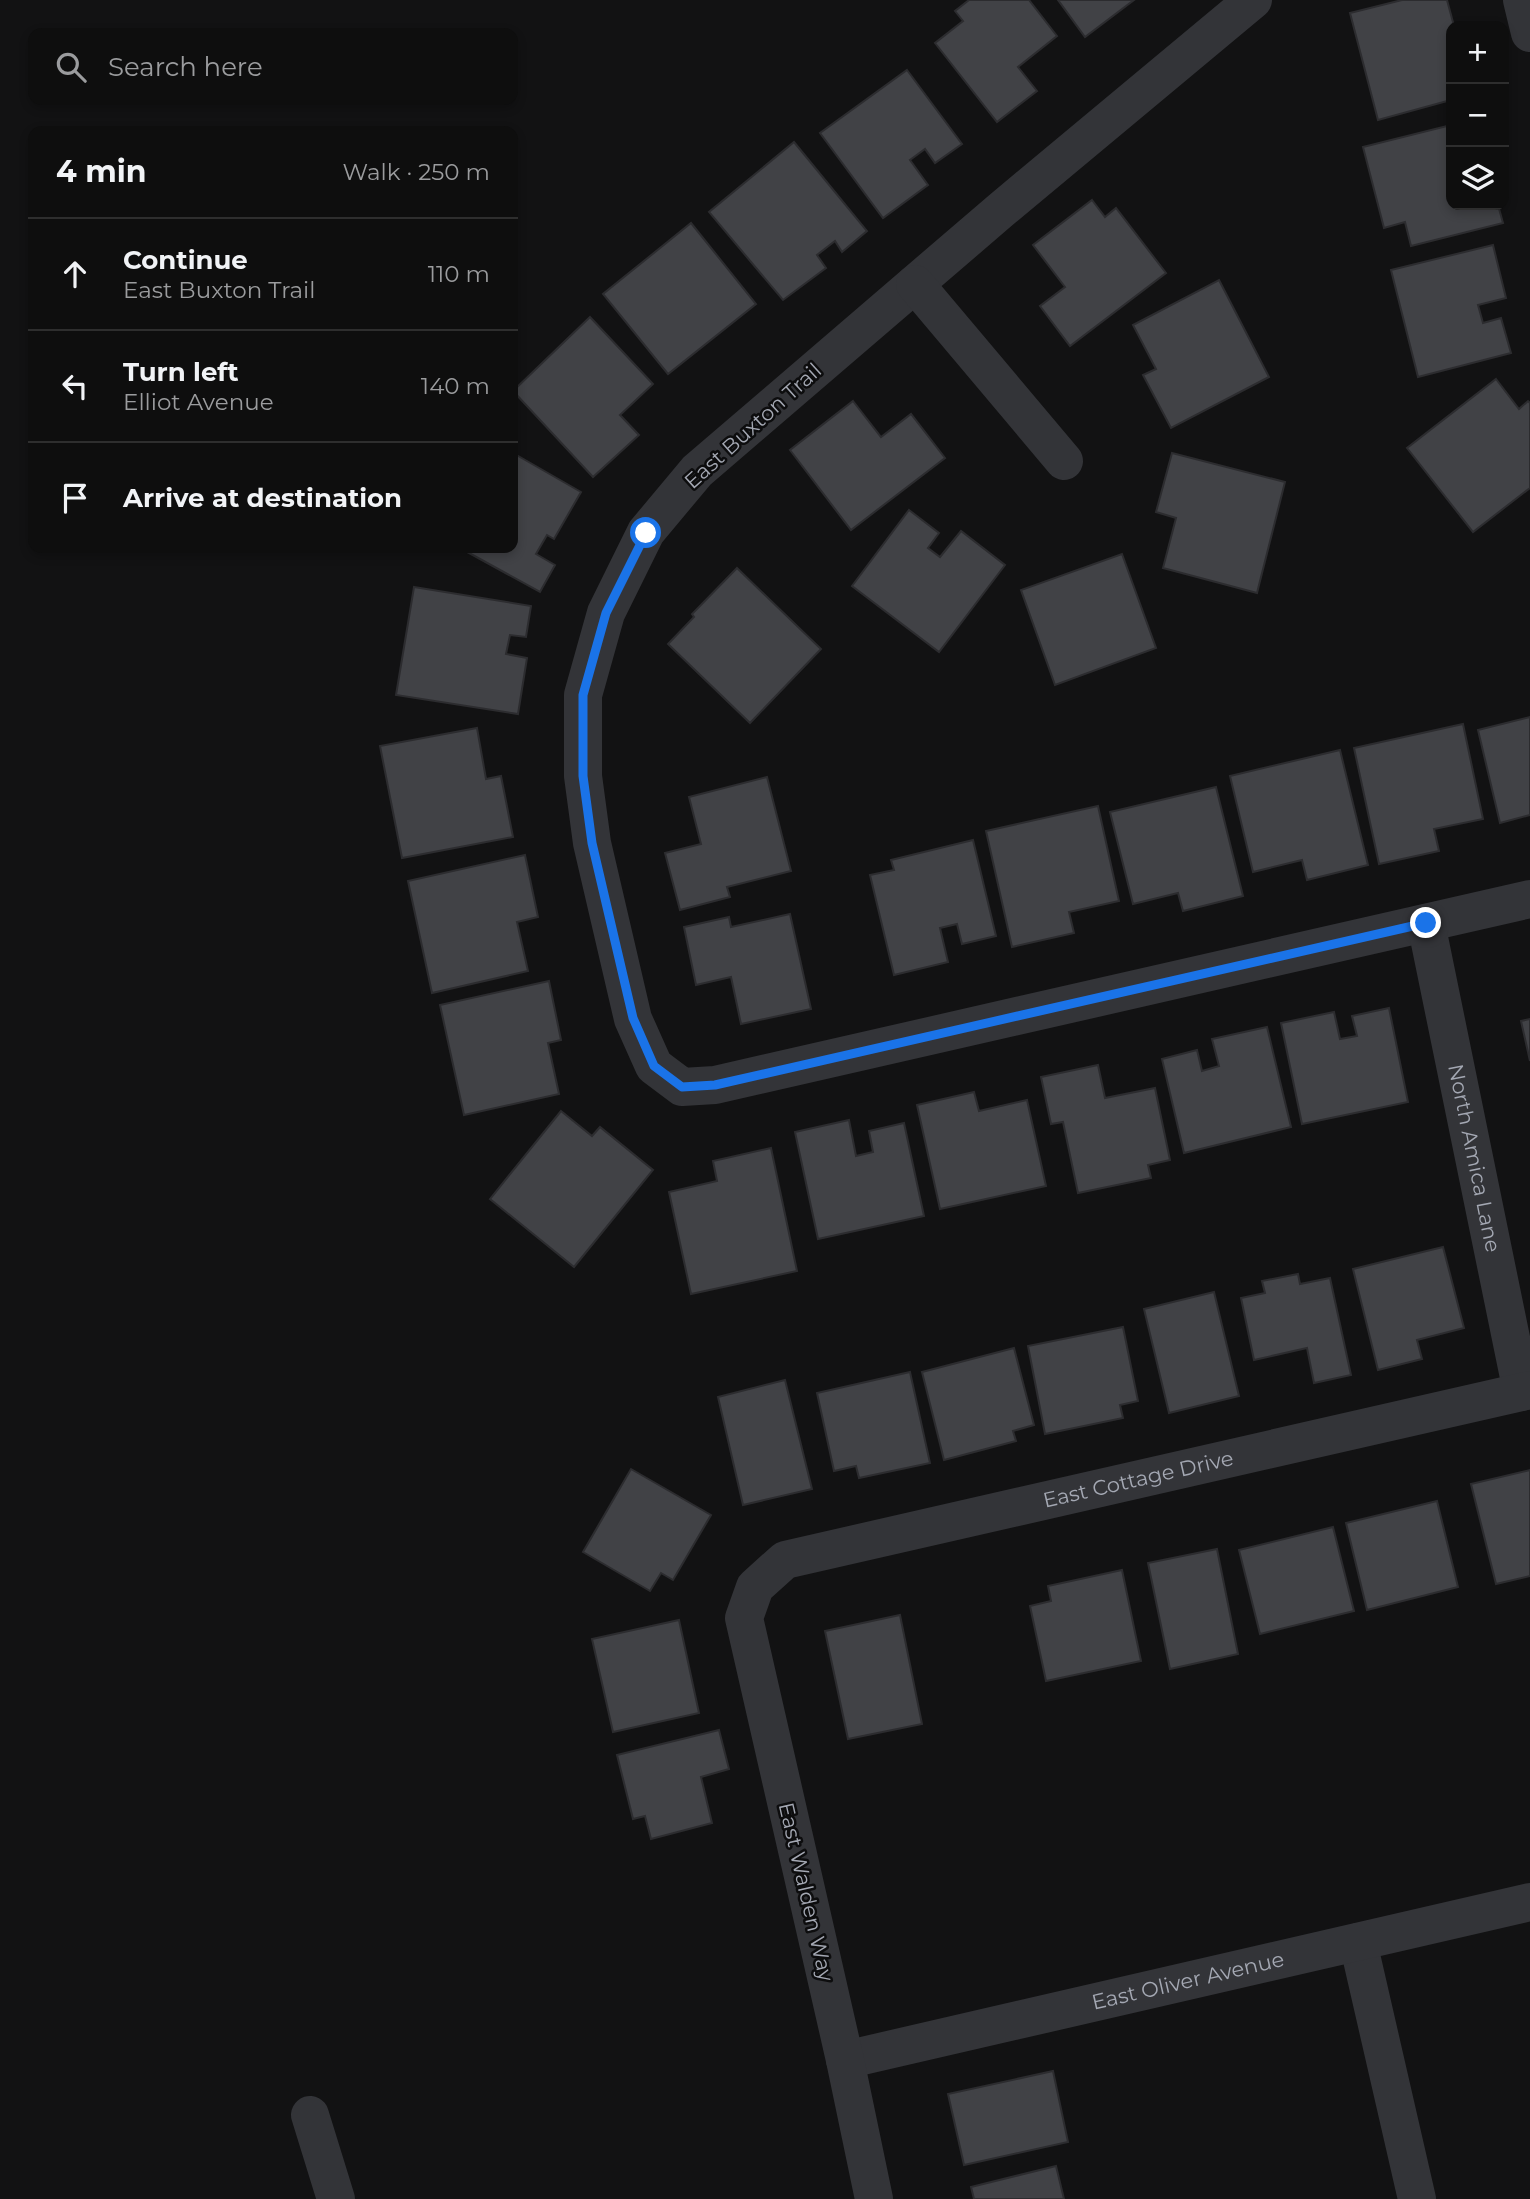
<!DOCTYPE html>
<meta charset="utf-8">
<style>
body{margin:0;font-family:Montserrat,sans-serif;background:#171717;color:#f1f3f6}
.controls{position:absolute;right:21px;top:21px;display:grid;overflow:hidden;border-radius:14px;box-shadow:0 4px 10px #0003}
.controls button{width:63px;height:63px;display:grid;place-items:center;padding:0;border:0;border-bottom:2px solid #2e2e2e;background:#0e0e0e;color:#f1f3f6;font:35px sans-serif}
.stop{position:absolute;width:21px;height:21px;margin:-16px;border:5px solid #1a73e8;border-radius:50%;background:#fff}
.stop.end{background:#1a73e8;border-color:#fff;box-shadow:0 2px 7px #0008}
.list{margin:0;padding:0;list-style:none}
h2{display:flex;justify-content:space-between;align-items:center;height:91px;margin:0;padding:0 28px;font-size:30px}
h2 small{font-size:23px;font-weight:400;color:#9b9c9e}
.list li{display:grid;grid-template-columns:46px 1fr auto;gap:21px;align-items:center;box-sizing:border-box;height:112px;padding:0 28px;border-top:2px solid #2e2e2e}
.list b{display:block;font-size:26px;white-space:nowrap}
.list p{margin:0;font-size:23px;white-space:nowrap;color:#9b9c9e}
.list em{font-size:23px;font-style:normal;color:#9b9c9e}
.icon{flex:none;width:38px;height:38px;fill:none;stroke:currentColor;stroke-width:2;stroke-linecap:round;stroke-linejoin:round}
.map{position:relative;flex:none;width:1530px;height:2199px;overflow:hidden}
.search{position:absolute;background:#0e0e0e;box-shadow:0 4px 10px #0003;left:28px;top:28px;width:490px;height:77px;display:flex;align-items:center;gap:18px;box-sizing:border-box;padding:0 24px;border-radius:14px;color:#9b9c9e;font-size:26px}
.panel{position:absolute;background:#0e0e0e;box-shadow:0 4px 10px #0003;left:28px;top:126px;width:490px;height:427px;border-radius:14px}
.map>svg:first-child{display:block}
</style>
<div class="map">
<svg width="1530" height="2199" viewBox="0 0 1530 2199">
<rect width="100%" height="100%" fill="#121213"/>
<g fill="#414246" stroke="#2c2c2f" stroke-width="2">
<polygon points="969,0 1029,0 1057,36 1018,67 1037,91 997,122 935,43 963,21 955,11"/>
<polygon points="1058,0 1134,0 1085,37"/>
<polygon points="1402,0 1447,0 1454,26 1451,26 1451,100 1378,120 1350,13"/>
<polygon points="907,70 962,144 935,163 925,149 910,160 928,185 883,218 820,133"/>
<polygon points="1451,125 1451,205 1498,205 1503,223 1411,246 1405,222 1384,228 1363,147"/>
<polygon points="794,142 867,231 842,252 835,241 817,255 826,268 783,300 709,212"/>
<polygon points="1092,200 1105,217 1116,208 1166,273 1070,346 1040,306 1065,287 1033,245"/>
<polygon points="691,223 756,304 668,374 603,294"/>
<polygon points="1493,245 1506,298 1478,305 1483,323 1501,318 1511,353 1418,377 1391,270"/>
<polygon points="1219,280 1269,377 1171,428 1143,375 1156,369 1133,325"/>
<polygon points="590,317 653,384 620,415 639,435 593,477 513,391"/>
<polygon points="1496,379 1519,409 1528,401 1530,403 1530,488 1473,532 1407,448"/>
<polygon points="853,401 881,437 911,414 945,458 851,530 790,450"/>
<polygon points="513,453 581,492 554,539 547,535 536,554 555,565 540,592 460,548 513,548"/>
<polygon points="1172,453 1285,482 1257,593 1163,568 1176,518 1156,512"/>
<polygon points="909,510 939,533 928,548 940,557 961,531 1005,565 939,652 852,586"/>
<polygon points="1122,554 1156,648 1055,685 1021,590"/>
<polygon points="737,568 821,649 750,723 668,644 694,617 692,614"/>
<polygon points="414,587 531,606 526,637 510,635 506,654 527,658 518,714 396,695"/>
<polygon points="1530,717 1530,815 1500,823 1478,730"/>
<polygon points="1463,724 1483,819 1434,829 1439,851 1379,864 1354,748"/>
<polygon points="477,728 486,779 501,776 513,837 402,858 380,746"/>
<polygon points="1340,750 1368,865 1307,880 1302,860 1253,872 1230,776"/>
<polygon points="767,777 791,871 727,887 730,897 680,910 665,853 701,844 689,797"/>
<polygon points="1216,787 1243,896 1183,911 1178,893 1133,904 1110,812"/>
<polygon points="1098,806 1119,901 1069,912 1074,933 1012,947 986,831"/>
<polygon points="973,840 996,936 962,944 957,924 940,928 948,962 894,975 870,875 894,870 891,860"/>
<polygon points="525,855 538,917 517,922 528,971 432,993 408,881"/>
<polygon points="790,914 811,1009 741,1024 731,977 696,985 684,927 729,917 731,927"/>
<polygon points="549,981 561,1040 548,1043 559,1094 464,1115 440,1005"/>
<polygon points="1389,1008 1408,1102 1302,1124 1281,1023 1334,1012 1340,1039 1357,1036 1352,1016"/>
<polygon points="1530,1019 1530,1061 1521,1021"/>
<polygon points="1267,1027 1291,1127 1184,1153 1162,1059 1197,1050 1202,1071 1219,1066 1212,1039"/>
<polygon points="1098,1065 1105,1098 1155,1088 1170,1160 1148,1165 1151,1178 1078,1193 1063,1122 1051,1124 1041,1077"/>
<polygon points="974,1092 979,1111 1027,1100 1046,1186 940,1209 917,1105"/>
<polygon points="561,1111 592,1136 600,1127 653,1170 574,1267 490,1199"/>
<polygon points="849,1120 856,1156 873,1152 869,1131 904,1123 924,1216 818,1239 795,1132"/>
<polygon points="771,1148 797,1271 691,1294 669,1192 717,1181 713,1161"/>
<polygon points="1443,1247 1464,1328 1417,1340 1422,1359 1378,1370 1353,1269"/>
<polygon points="1298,1274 1300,1284 1330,1278 1351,1375 1314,1383 1307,1348 1254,1360 1241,1298 1265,1293 1262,1281"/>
<polygon points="1214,1292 1239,1396 1169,1413 1144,1309"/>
<polygon points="1123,1327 1138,1401 1120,1405 1123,1418 1045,1434 1028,1346"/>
<polygon points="1014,1348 1034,1425 1013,1431 1016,1441 944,1460 922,1372"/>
<polygon points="910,1372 930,1463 859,1478 856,1466 834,1471 817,1393"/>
<polygon points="785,1380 812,1489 743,1505 718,1397"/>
<polygon points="631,1469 711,1515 673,1580 661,1573 650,1591 583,1552"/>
<polygon points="1530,1470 1530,1576 1496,1584 1471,1484"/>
<polygon points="1437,1501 1458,1587 1367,1610 1346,1523"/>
<polygon points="1333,1527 1354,1611 1260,1634 1239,1550"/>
<polygon points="1217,1549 1238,1654 1170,1669 1148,1563"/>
<polygon points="1122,1570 1141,1661 1046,1681 1030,1606 1051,1601 1048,1586"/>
<polygon points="900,1615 922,1724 848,1739 825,1631"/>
<polygon points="679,1620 699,1713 613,1732 592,1639"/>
<polygon points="719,1730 729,1769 701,1777 712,1823 651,1839 645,1816 633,1819 617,1755"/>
<polygon points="1053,2071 1068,2142 964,2165 948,2094"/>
<polygon points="1056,2166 1064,2199 974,2199 971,2187"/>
</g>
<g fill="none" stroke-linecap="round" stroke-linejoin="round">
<g stroke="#333438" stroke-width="38">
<polyline points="1253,0 1001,210 697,471 646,532 606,613 583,695 583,776 592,843 633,1019 654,1066 682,1087 715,1085 1530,899"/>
<polyline points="1522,0 1530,33"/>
<polyline points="915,284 1064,461"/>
<path id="s1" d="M1426 923 1522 1392"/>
<polyline points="1358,1942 1417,2199"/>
<path id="s2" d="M845 2060 1530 1902"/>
<polyline points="310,2115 336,2199"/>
<path id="s3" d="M874 2199 845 2060 744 1618 755 1587 785 1560 1530 1390"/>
</g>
</g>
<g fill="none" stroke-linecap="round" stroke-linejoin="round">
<polyline stroke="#1a73e8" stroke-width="9" points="646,533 606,613 583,695 583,776 592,843 633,1018 654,1066 682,1087 715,1085 1426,923"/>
</g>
<g text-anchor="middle" stroke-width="5" stroke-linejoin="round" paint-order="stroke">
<g font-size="21" fill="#a4a8b3" stroke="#0d0d0e">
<text transform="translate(753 426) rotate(-42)" y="7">East Buxton Trail</text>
<text dy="7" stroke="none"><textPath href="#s1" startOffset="240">North Amica Lane</textPath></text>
<text dy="7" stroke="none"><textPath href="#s3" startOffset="1031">East Cottage Drive</textPath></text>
<text transform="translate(806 1892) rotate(77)" y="7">East Walden Way</text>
<text dy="7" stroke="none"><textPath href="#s2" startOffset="352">East Oliver Avenue</textPath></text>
</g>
</g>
</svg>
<div class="controls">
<button>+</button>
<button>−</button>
<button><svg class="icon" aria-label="layers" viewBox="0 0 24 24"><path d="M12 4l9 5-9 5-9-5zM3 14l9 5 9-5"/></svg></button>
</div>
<div class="stop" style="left:646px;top:533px"></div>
<div class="stop end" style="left:1426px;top:923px"></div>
<div class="search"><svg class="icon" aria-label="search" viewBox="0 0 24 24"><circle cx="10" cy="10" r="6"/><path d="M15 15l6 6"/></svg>Search here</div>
<section class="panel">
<h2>4 min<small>Walk · 250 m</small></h2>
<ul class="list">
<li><svg class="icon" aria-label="ahead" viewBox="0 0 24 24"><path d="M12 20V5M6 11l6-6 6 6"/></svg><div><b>Continue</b><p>East Buxton Trail</p></div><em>110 m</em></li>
<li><svg class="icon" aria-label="left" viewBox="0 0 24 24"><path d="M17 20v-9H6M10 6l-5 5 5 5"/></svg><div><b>Turn left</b><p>Elliot Avenue</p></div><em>140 m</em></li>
<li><svg class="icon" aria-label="arrive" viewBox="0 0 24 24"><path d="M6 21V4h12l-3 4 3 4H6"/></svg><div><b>Arrive at destination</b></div></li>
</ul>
</section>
</div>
